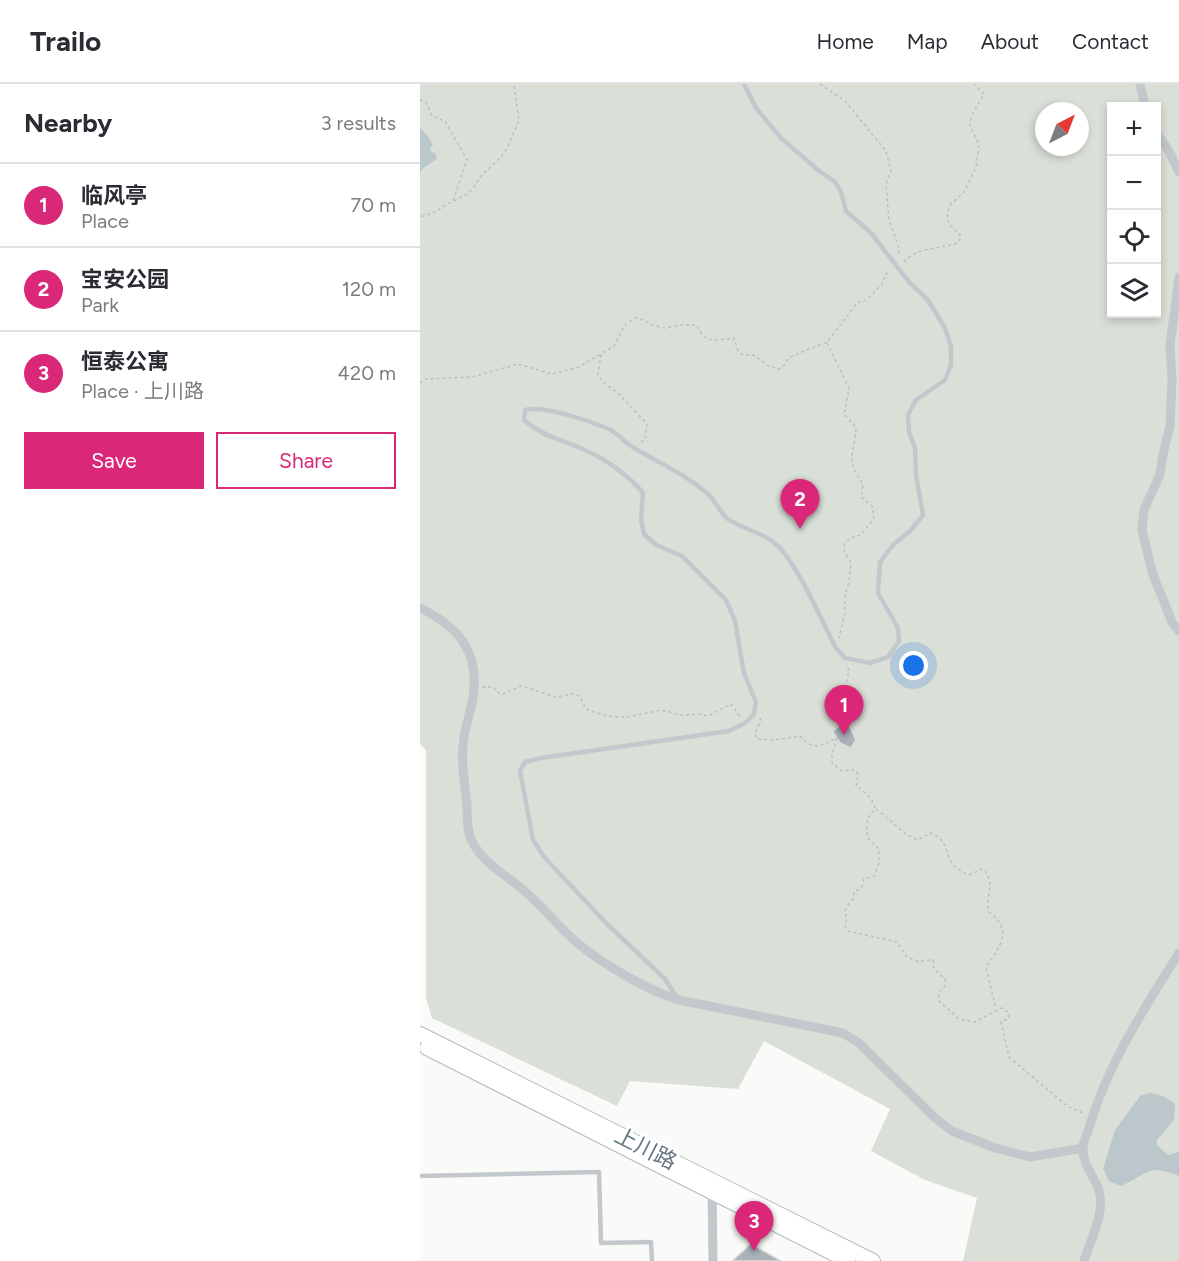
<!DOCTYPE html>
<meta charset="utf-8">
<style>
body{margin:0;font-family:Figtree,"Noto Sans SC",sans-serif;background:#f7f7f7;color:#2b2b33}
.controls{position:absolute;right:18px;top:18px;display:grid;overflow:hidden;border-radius:0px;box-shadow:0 3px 9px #0003}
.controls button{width:54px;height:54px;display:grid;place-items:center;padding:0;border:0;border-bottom:2px solid #e1e1e2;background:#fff;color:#2b2b33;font:30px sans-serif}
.compass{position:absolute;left:615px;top:18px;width:54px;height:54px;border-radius:50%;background:#fff;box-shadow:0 3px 9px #0003;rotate:42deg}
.you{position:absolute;left:494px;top:582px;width:21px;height:21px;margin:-15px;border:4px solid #fff;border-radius:50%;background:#1a73e8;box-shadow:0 0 0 9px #1a73e833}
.badge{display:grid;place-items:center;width:39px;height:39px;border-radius:50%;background:#db2777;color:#fff;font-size:20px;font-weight:700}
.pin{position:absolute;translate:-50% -50px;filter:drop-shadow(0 2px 3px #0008)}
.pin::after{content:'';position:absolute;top:32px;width:21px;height:18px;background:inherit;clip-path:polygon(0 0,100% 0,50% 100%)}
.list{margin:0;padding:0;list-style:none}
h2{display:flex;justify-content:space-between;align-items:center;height:78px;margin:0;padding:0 24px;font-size:26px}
h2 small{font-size:20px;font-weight:400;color:#7c7c81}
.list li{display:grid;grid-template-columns:39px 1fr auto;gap:18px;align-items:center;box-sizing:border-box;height:84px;padding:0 24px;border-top:2px solid #e1e1e2}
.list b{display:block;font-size:22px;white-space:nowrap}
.list p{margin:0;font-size:20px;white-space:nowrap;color:#7c7c81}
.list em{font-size:20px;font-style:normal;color:#7c7c81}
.actions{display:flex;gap:12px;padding:18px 24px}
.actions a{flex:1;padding:14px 0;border:2px solid #db2777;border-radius:0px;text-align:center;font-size:21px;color:#db2777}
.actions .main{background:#db2777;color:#fff}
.icon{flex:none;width:33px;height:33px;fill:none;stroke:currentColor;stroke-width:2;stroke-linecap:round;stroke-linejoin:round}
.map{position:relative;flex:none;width:759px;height:1177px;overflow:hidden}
header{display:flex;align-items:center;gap:36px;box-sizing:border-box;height:84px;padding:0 30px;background:#fff;border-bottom:2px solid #e1e1e2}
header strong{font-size:28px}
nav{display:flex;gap:33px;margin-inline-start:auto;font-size:21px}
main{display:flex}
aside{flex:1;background:#fff}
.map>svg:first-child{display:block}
</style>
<header>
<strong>Trailo</strong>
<nav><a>Home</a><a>Map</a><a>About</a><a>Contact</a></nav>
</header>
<main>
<aside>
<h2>Nearby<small>3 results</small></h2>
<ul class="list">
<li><span class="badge">1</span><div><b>临风亭</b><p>Place</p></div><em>70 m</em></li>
<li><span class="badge">2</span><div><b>宝安公园</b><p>Park</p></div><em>120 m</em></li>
<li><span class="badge">3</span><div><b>恒泰公寓</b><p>Place · 上川路</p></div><em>420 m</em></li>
</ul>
<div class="actions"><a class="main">Save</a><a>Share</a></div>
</aside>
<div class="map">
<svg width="759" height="1177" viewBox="0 0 759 1177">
<rect width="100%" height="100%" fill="#fafaf8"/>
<path fill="#dadfd7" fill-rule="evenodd" d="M0 0H759V1177H543L557 1114 505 1096 451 1067 470 1025 344 957 318 1005 210 997 197 1022 12 934 6 914V666L0 660ZM692 22H736V230H692ZM624 27H660V63H624Z"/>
<g fill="#bbc7cb">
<polygon points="0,44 7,51 13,61 10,64 12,69 15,68 17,75 2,85 0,89"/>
<path d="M731 1009 745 1013 755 1020 754 1036 737 1056V1061L748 1071 759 1068V1092C727 1080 730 1089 701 1102L689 1097 683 1085 695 1046 721 1011Z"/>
</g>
<g fill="#aab3b9" stroke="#dcdcda" stroke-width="1.5">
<polygon points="423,640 430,643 436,656 431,664 420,659 413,648 416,644"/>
<polygon points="331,1160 361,1177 312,1177"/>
</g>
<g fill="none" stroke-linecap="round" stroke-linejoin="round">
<g stroke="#b3babf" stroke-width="16">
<g id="secondary">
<polyline points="0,950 453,1177"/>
<polyline points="7,964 428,1177"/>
</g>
</g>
<g stroke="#bbbfc2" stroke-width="1.5" stroke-dasharray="3 3" stroke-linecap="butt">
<polyline points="400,0 425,17 466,67 471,87 466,100 469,136 479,164 479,172"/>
<polyline points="0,16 6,18 12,32 25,37 47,76 33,117 13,129 0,133"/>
<polyline points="34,117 47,110 54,103 61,92 82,72 88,62 99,37 94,0"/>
<path d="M484 178C498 162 521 166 539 158L541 152 529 140 527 129 531 120 544 108 556 83 559 60 550 42 551 33 564 10 554 0"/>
<path d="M407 259 429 304 424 330 436 343C435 371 424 374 443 400L441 413 452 422 454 434 441 451 430 454 424 461V466L431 479 429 498 425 511V529L419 554"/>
<polyline points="0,299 5,295 52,293 98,280 132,290 156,284 180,271"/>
<path d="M221 358 225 356 227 340 197 308 185 300 178 291 181 270 194 262 205 241 215 234 221 235 235 242 245 244 263 241H277C285 261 295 256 314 254L318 267 323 271H333L349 282 358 285 362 284 370 273 407 258 438 218 447 216 462 200 466 190 471 188"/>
<path d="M62 603H73L81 611 101 602 136 613 152 610 160 612 166 625C198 637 204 634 236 627 245 625 255 631 264 631 273 631 279 629 288 632L311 620 321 634"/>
<path d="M340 634 341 637 335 649 337 655 355 656 380 652C394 667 400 662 417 654L412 670V679L422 687 436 686 438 691 436 702C444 707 454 715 455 725L447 735V753L459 765V779L454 792 444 795 442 803 434 808 433 815C428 822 422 826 427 834L425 842 428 847 477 858 487 873 499 878 505 876H513L514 885 525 895V902L519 908V917L539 935 555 938 581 924 588 928 589 934 581 938 589 973 647 1022 663 1029"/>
<polyline points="423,640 426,600 429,587 427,581"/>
<path d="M456 725C470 735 482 750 498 756L510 749C526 755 524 762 530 776 534 784 542 788 549 791L562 785C577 795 565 813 569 828 594 847 580 862 566 883L576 925"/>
</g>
<g stroke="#c3c8cc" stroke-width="4.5">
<path d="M257 914 245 895 187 840 125 774 113 756 100 687 105 678 121 674 309 647 325 639 334 630 336 618 324 589 315 537 306 516 262 472 236 461 224 450 221 435 223 409C211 394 186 375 167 367 146 357 123 353 104 336L105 326C124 321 170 337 189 345 198 349 205 359 214 364 240 379 266 391 288 410 296 417 299 428 308 435 324 446 346 449 360 464 383 491 399 532 416 564L425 574 450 579 468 573 479 557 478 544 458 509 460 478 473 461 490 447 503 431 496 390 495 364 489 348 488 331 496 316 525 296 531 281V262L525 244 508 216 489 198 451 149 426 127 421 108 415 98 399 87 361 54 336 24 324 0"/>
<polyline points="0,1092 179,1088 181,1159 231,1158 232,1177"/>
</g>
<g stroke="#c3c8cc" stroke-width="9">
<polyline points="720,0 725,22"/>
<polyline points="736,48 748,65 759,88"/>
<polyline points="759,193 750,262 752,296 750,342 743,370 740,390 724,426 722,446 732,488 752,538 759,547"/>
<path d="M0 524C39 543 60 568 53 613 51 627 46 640 44 653 40 676 45 699 47 721 47 730 47 740 49 749 56 775 82 788 101 804 121 821 137 841 156 858 183 880 226 906 259 916L423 949 439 959 514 1033 532 1047 575 1064 610 1073 663 1064"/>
<polyline points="292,1104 293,1177"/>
<path d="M664 1177C671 1154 688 1125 677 1101 671 1089 662 1077 663 1063 664 1055 668 1048 670 1041 688 980 725 923 759 869"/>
</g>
<use href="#secondary" stroke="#fff" stroke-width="14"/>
</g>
<g text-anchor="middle" stroke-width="6" stroke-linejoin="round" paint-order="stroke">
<g font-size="22" fill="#657683" stroke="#fff">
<text transform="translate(226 1064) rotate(27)" y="8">上川路</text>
</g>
</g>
</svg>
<div class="controls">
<button>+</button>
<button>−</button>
<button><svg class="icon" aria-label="locate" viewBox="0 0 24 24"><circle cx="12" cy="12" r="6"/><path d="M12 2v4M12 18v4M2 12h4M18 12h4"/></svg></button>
<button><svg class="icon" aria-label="layers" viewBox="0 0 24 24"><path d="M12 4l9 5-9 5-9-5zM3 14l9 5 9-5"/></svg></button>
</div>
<svg class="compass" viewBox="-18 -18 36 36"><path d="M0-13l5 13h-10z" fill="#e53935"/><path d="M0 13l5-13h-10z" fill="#7c7c81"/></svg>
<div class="you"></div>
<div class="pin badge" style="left:424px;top:651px">1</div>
<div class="pin badge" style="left:380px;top:445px">2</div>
<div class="pin badge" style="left:334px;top:1167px">3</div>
</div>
</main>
